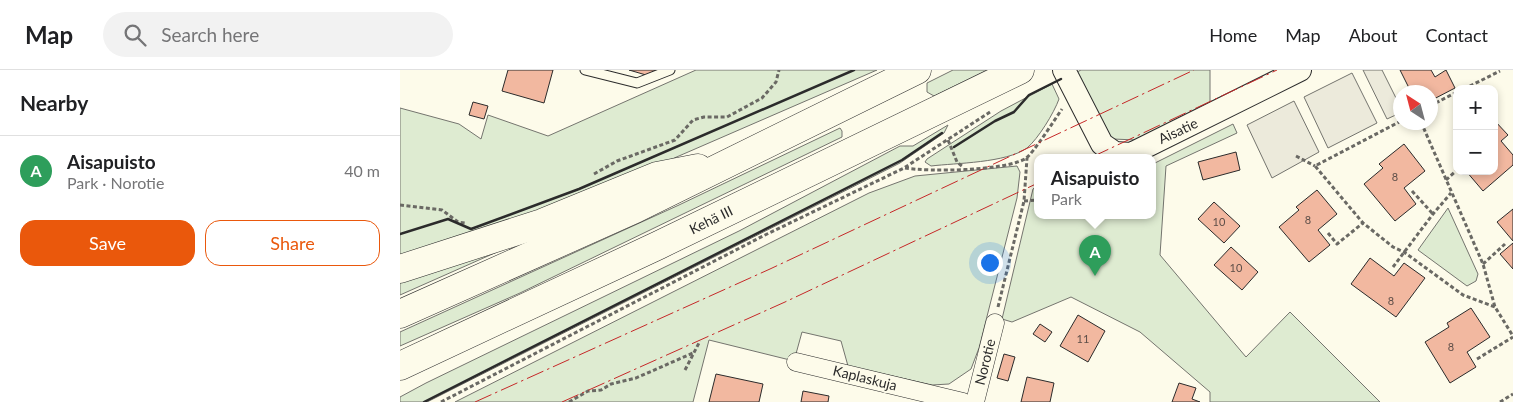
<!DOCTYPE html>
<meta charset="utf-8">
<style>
body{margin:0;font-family:Lato,sans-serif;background:#f2f2f2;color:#202124}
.controls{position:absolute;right:15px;top:15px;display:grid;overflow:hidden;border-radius:10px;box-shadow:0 2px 8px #0003}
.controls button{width:45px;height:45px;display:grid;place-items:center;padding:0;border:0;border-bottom:1px solid #e0e0e0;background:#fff;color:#202124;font:25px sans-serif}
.compass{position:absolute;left:993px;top:15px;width:45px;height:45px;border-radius:50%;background:#fff;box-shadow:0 2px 8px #0003;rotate:324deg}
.you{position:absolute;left:589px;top:192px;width:18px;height:18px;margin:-12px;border:4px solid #fff;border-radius:50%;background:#1a73e8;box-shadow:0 0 0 8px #1a73e833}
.badge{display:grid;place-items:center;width:32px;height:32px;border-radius:50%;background:#ea580c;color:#fff;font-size:16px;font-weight:700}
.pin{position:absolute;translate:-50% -41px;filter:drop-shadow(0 1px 2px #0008)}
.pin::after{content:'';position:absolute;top:26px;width:18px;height:15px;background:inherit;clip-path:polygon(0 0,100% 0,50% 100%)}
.popup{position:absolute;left:634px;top:84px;width:122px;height:65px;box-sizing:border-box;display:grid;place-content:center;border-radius:10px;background:#fff;filter:drop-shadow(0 1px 4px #0005);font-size:16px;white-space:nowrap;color:#757577}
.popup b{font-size:19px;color:#202124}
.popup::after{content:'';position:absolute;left:50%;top:100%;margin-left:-10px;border:10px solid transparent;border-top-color:#fff}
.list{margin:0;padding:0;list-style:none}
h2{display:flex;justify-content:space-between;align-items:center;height:65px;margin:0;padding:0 20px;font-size:21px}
h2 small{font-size:16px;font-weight:400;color:#757577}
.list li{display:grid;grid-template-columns:32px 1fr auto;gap:15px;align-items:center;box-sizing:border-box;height:70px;padding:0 20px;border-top:1px solid #e0e0e0}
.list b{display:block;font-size:19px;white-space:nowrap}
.list p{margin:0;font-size:16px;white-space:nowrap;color:#757577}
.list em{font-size:16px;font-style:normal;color:#757577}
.actions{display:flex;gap:10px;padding:15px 20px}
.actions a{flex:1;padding:11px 0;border:1px solid #ea580c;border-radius:15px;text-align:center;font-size:18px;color:#ea580c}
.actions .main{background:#ea580c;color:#fff}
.icon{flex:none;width:28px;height:28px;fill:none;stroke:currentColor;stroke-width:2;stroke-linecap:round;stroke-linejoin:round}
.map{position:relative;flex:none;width:1113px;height:332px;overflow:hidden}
header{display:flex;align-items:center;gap:30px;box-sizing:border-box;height:70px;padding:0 25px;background:#fff;border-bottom:1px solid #e0e0e0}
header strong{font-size:24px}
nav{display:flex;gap:28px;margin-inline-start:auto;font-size:18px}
.search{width:350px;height:45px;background:#f2f2f2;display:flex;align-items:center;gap:12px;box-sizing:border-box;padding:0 18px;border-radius:28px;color:#757577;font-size:19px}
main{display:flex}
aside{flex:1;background:#fff}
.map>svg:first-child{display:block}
</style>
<header>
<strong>Map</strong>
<div class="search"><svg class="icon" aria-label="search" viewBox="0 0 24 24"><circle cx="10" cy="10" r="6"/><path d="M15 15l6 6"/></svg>Search here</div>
<nav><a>Home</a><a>Map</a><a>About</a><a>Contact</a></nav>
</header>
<main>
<aside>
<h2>Nearby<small></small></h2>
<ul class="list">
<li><span class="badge" style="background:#2e9e5b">A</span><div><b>Aisapuisto</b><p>Park · Norotie</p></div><em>40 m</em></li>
</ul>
<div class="actions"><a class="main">Save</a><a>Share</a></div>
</aside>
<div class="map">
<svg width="1113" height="332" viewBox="0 0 1113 332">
<rect width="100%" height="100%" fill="#fdfbea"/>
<g fill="#deebd1" stroke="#74746e">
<polygon points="296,0 477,0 219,112 0,189 0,38 59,54 81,69 88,45 148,66"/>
<polygon points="553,0 587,0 534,26 527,22 527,13"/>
<polygon points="681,0 810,0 810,35 736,70 713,69 704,59 675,3"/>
<path d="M652 14 659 29C654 43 638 69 627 78 606 93 556 93 531 96L525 92 527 89 601 41Z"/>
<polygon points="833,54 837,63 766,96 760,185 846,287 890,242 980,332 810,332 810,322 740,262 671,227 612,252 602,249 633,119 637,116 638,145 752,145 753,94"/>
<polygon points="548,55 544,63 500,93 27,332 0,332 0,327 26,313 339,161 500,76 513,76"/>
<polygon points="440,58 442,61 442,67 120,223 0,276 0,262 279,135"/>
<polygon points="617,96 620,102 617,128 579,278 571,299 549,314 532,315 448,296 441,271 402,262 394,291 309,270 293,332 55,332 469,123 515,106"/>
<polygon points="1048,138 1078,204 1076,211 1067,216 1018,180"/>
<polygon points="95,182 97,182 0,225 0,210"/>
</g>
<g fill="#eceadb" stroke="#74746e">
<polygon points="963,0 982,0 1000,36 1000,43 987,49"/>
<polygon points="952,3 977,53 928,78 904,27"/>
<polygon points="894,31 919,82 872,108 847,55"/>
</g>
<g fill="#f2b8a0" stroke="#2b2b2b">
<polygon points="108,0 153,0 144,33 102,21"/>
<polygon points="229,0 257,0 246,5"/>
<polygon points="1000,0 1031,0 1035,7 1046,0 1055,18 1030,31 1030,22 1011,22"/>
<polygon points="73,32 88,36 84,49 69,45"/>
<polygon points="1094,50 1108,65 1101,71 1113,85 1113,95 1083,121 1066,101 1094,101"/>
<polygon points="1004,74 1025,101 1004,118 1016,134 995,151 964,114 983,98 979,94"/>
<polygon points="836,82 840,100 803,110 798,92"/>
<polygon points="917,120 937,144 918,160 930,175 909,192 879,157 899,140 896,137"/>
<polygon points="814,132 840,156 824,173 798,149"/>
<polygon points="1113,139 1113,171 1097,152"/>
<polygon points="1113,173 1113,199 1100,184"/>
<polygon points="831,177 858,202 842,220 814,195"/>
<polygon points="970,188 994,206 1004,193 1025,208 996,247 951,214"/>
<polygon points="1071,238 1090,267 1067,282 1076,297 1050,313 1025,272 1049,257 1047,253"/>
<polygon points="678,245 705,261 688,292 660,276"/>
<polygon points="640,254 652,262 645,272 633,264"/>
<polygon points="604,284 615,287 608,311 597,308"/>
<polygon points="316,304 363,314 359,332 309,332"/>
<polygon points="627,307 654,313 650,332 621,332"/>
<polygon points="779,313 796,318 792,329 800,332 772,332"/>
<polygon points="403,321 429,326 428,332 401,332"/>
</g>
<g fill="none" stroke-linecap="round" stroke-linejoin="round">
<g stroke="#2b2b2b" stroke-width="11">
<polyline id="service" points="185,0 237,13 270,0"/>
</g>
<g stroke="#2b2b2b" stroke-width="19">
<g id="minor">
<polyline points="396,292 563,332"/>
<polyline points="575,332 595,253"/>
</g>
</g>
<g stroke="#2b2b2b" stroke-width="24">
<polyline id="tertiary" points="664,0 702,74 715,83 731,84 900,0"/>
</g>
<g stroke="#2b2b2b" stroke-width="29">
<g id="trunk">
<polyline points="0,199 142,153 257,106 298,98"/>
<polyline points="0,244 235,139 517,0"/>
<polyline points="0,296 259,175 620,0"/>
</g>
</g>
<g stroke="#6a6964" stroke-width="3" stroke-dasharray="4 2.5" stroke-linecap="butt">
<polyline points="1064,19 1100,1"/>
<polyline points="1030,36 1057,22"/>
<polyline points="1001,51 915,96 963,153 993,177 1004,182 1063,225 1095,237"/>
<polyline points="1021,52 1083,194 1095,237 1113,266"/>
<polyline points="548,70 557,92 563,97"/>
<polyline points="896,86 915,96"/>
<path d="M505 98C531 102 602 101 625 89 633 84 655 49 662 39"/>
<polyline points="194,104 217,91 275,70 293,50 304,47 327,47 362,28 376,12 379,0"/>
<polyline points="1046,110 1057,100"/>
<polyline points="1012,121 1033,144"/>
<polyline points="624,131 638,130"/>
<polyline points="0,135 42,140 58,152 65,153"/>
<polyline points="928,163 937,174 963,153"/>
<polyline points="1083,194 1105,174"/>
<polyline points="993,197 1033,144 1051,123"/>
<polyline points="598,237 624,131 627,88"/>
<polyline points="1077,289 1113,267"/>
<polyline points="285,300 300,271"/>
<polyline points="41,332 363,166 504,98 590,42"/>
<polyline points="169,332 188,321 201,320 211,314 236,308 293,283"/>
<polyline points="1100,332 1113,324"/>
</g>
<use href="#service" stroke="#fdfbea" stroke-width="9"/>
<use href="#minor" stroke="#fdfbea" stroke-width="18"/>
<use href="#tertiary" stroke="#fdfbea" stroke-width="22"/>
<use href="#trunk" stroke="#fdfbea" stroke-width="28"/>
<g stroke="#2b2b2b" stroke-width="2.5">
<polyline points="554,77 595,51 614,42 629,25 661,9"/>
<polyline points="0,164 48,149 71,159 179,119 454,0"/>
<polyline points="24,332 502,90 542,63"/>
</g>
<g stroke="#c62828" stroke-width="1" stroke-dasharray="18 4 2.5 4" stroke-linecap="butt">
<polyline points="692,87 877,0"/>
<polyline points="75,332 370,199 794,0"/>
<polyline points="162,332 385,232 638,113"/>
</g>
</g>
<g text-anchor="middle" stroke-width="4" stroke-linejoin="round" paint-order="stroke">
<g font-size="11" fill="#5d4e48">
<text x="995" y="111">8</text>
<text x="908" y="154">8</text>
<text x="819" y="156">10</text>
<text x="836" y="202">10</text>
<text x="991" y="235">8</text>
<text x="683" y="273">11</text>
<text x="1051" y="281">8</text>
</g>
<g font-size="14" fill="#2b2b2b" stroke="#fdfbea">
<text transform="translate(778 61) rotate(-25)" y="5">Aisatie</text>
<text transform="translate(311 150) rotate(-26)" y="5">Kehä III</text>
<text transform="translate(585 292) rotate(-76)" y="5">Norotie</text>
<text transform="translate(465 308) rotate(14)" y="5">Kaplaskuja</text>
</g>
</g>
</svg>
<div class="controls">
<button>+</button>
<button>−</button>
</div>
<svg class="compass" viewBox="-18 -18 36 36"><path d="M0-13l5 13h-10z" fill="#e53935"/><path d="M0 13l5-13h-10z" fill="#757577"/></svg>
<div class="you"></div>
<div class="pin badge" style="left:695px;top:206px;background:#2e9e5b">A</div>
<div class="popup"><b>Aisapuisto</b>Park</div>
</div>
</main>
